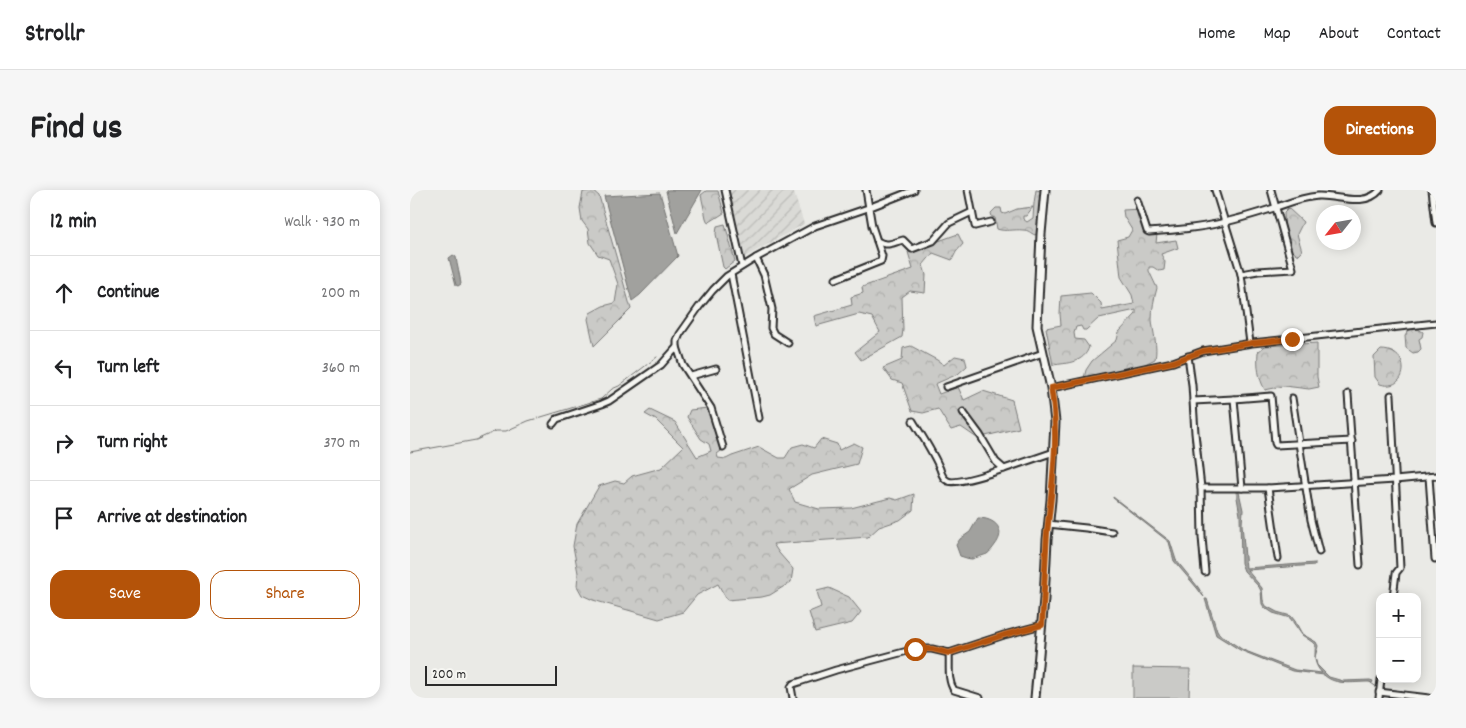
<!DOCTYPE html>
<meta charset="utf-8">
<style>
body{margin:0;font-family:Dekko,sans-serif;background:#f6f6f6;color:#202124}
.controls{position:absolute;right:15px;bottom:15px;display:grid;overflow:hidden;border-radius:10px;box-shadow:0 2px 12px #0003}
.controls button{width:45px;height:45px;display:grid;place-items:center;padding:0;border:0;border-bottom:1px solid #e0e0e0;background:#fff;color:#202124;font:25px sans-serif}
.compass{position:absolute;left:906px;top:15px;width:45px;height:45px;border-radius:50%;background:#fff;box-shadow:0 2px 12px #0003;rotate:239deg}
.scale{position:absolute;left:15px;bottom:12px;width:132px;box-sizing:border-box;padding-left:5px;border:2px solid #2b2b2b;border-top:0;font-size:14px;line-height:18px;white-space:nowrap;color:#2b2b2b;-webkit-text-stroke:4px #f6f6f2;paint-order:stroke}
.stop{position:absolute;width:15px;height:15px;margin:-11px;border:4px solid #b45309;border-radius:50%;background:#fff}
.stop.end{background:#b45309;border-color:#fff;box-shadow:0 1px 5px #0008}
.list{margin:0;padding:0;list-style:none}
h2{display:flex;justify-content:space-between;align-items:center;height:65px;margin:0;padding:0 20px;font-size:21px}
h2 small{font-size:16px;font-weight:400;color:#757577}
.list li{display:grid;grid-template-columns:32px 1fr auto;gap:15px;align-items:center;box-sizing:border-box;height:75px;padding:0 20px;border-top:1px solid #e0e0e0}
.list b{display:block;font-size:19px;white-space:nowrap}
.list em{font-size:16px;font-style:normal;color:#757577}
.actions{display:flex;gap:10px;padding:15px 20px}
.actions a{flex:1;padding:11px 0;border:1px solid #b45309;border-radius:15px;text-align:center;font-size:18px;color:#b45309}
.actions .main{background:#b45309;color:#fff}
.icon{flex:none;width:28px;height:28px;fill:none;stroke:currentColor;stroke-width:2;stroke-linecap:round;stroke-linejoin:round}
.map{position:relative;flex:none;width:1026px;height:508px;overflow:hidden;border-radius:15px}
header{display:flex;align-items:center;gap:30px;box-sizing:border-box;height:70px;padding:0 25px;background:#fff;border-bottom:1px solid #e0e0e0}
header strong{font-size:24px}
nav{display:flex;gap:28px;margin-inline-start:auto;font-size:18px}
.intro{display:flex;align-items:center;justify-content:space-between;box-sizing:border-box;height:120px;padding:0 30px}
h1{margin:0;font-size:35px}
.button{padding:12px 22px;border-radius:15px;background:#b45309;color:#fff;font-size:18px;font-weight:700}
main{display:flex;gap:30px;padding:0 30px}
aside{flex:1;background:#fff;border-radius:15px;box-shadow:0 2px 12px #0003}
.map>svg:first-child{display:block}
</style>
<header>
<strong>Strollr</strong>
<nav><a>Home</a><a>Map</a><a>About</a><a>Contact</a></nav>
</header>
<div class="intro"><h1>Find us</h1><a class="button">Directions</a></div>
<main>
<aside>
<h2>12 min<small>Walk · 930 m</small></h2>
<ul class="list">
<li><svg class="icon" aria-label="ahead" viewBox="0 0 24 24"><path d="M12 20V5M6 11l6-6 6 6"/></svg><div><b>Continue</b></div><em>200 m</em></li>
<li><svg class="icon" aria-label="left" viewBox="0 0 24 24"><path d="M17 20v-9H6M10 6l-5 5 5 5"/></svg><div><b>Turn left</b></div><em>360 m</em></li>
<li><svg class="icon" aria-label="right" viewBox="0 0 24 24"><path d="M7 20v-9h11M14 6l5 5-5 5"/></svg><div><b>Turn right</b></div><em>370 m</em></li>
<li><svg class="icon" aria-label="arrive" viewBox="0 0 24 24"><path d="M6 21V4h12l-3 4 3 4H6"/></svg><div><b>Arrive at destination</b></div></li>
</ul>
<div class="actions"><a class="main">Save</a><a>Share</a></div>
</aside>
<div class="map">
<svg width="1026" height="508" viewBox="0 0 1026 508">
<defs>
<pattern id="industrial-furrows" width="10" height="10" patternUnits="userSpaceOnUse" patternTransform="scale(1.25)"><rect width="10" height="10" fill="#dadad6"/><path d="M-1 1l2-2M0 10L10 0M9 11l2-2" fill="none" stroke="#bbbbb8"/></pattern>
<pattern id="forest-crowns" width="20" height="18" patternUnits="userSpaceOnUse" patternTransform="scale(1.25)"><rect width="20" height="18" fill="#cacac7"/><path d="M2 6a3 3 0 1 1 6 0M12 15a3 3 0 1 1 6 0" fill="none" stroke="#aeaeab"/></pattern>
</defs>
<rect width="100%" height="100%" fill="#eaeae6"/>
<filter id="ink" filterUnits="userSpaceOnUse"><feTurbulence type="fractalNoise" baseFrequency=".02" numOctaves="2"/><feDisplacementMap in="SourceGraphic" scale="10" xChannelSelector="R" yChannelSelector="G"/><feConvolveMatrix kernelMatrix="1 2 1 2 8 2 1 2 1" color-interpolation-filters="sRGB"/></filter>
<g filter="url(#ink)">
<polygon fill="url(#industrial-furrows)" points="319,0 383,0 394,34 335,67"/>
<polygon fill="#cacac7" stroke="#7a7a79" points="723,478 780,479 779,508 723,508"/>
<g fill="url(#forest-crowns)" stroke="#7a7a79">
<polygon points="182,0 189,6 221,119 184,156 178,129 180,123 193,116 205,113 208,94 199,69 188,65 180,53 178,39 172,31 170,18 173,2"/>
<path d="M626 0 631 1 632 18 629 42 625 45C620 43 619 40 613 40 604 39 595 42 587 39L585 28 582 27 581 23 586 18H591L592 23 595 24 607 19 623 17 616 26H613V29L617 32 623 28 624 13Z"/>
<polygon points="296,1 308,1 314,23 298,33 296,28 291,5"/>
<polygon points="878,18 893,32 887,44 892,61 888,65 880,60 875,46 874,22"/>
<path d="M731 19 739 40 747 44 746 53 766 50 768 58 751 64 755 72 754 80 749 81 743 77H739V81L747 98C744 109 742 118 742 130 743 143 748 156 745 169L733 175 674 188 676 180 682 171 707 150 709 142 726 124V120L689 128 676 140H673L671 136 666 137 664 143 665 149 674 150 679 157C674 173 657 173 643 175L636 138 651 135 650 124 651 106 681 103 691 113 692 120 724 114 722 105 711 87 707 50 718 47 722 40 714 27 713 20Z"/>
<polygon points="315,34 325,71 315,79 313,77 306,44 307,36"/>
<polygon points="548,44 553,54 546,62 542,70 523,63 513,75 516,85 515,103 500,101 492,107 493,140 492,147 451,170 445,162 470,142 462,127 449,124 406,136 404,126 442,115 441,107 453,103 452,97 503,79 498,62"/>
<polygon points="1004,139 1008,139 1013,142 1012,147 1009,149 1011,159 1008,162 1003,163 996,158 995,146 999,140"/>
<path d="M907 153V187L909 197 899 199 874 196 855 200C848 187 847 176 848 162L855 156Z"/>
<polygon points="501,156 527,170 534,175 545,166 555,168 557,176 548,184 525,194 529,204 548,197 554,210 573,201 602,210 609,238 567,248 551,237 541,240 528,219 513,223 502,221 492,193 482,190 473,178 492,170 493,158"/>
<path d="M971 160C1003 160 998 203 970 194L965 187 964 167Z"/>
<polygon points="298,218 311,261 307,264 308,268 316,269 322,266 349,257 369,268 375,268 382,257 393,254 404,258 411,249 427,254 429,260 444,253 452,257 447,274 402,285 379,299 385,312 409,319 441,318 480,308 487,310 504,304 503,320 490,330 469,337 458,347 363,354 369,363 383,379 381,392 360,405 352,407 317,410 308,394 287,405 273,422 249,429 183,410 172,405 167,396 168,383 163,356 167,334 189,296 205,291 214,293 222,286 251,278 273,257 246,230 235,224 240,220 265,232 287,267 301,261 299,254 291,249 277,227 280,220"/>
<polygon points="419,398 439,407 451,422 442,433 405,442 399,422 411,417 407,401"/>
</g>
<g fill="#a1a19e" stroke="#727270">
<polygon points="258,0 292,0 267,43 256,1"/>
<polygon points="250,3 268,66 230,105 222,111 194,6"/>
<path d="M43 65 46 67C47 76 50 85 51 94L48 96 46 95 39 68Z"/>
<path d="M826 302H829L833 320 832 334 836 378 905 373V375L837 380 852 398 853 410 856 416 867 422 881 426 885 431 892 444 906 452 908 456 905 467 907 475 919 487 933 491 960 490 963 491 962 493 959 492C943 492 926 496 914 485L882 481 830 460 806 445 795 409H797L807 441 809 444 833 460 885 480 912 483C902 472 906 466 905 454L892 445 880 428 863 423 854 417 852 414 851 401 849 397 834 381 831 373 830 325Z"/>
<polygon points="703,307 760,351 766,370 788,397 794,407 793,406 787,398 764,371 759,352 703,308"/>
<path d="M568 328C585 328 597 340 585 355 583 358 580 362 577 364 575 365 564 368 562 369 558 369 554 367 550 366L546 355 550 349 560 342Z"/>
</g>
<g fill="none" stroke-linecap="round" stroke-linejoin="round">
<g stroke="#727270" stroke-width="1">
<polyline points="0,262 66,250 86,241 96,241 118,231 191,209 202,199 209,196 247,167"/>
<polyline points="961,493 968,498"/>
</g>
<g stroke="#2b2b2b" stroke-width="9">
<g id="minor">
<polyline points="315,0 332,76"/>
<polyline points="558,0 565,36 581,32"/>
<polyline points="805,0 831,84 840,153"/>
<polyline points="1022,0 1026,33"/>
<path d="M727 10 737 41 739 42C765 40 791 38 815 32 832 28 848 23 864 18 878 13 892 7 908 6 927 5 955 18 970 0"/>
<path d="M467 51C478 57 481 53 493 50L502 59 523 51 539 33 562 22"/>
<polyline points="346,68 354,85 362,119 361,138 364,144 378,153"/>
<polyline points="321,84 349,228"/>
<polyline points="831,84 848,81 883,79 861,0"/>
<polyline points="426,89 471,71 472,66 462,36 456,0"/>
<polyline points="267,157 273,175 301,218 313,257"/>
<polyline points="778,166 782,195 785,243 791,298 792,347 795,382"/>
<polyline points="281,186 306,179"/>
<polyline points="536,197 633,163"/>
<polyline points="641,198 763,172 793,161 842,153 1026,133"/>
<polyline points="938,204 950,375"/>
<polyline points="981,205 990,378 986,383 983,407"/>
<polyline points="882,208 901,330 909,362"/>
<polyline points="783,211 824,209"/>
<polyline points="553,222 570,245 586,272 594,279 644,262"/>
<path d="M503 231C512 246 523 262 530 279 531 283 533 289 538 291 546 295 584 282 594 279"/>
<polyline points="143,234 147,229 192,214 199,211 251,175 267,157 267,151 270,144 289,117 303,100 317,86 346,68 405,36 458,18 504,0"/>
<polyline points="1019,287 1025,369"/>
<polyline points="791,298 858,298 985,290 1026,286"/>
<polyline points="832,298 824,209 861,206 865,253 866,255 942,251"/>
<polyline points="858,298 868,368"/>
<polyline points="638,334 676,338 702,342"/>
<path d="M539 463C540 475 537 490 544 500L570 508"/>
<polyline points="969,502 1019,508"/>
<polyline points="383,508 381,497 383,494 426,480 505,459 522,459 539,463 594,445 632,435"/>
<polyline points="969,508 971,489"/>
</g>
</g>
<g stroke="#2b2b2b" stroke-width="11">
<polyline id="major" points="625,508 634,409 637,350 641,310 645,232 641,198 627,136 631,44 635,0"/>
</g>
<use href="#minor" stroke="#f6f6f2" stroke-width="5"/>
<use href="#major" stroke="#f6f6f2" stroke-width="7"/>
</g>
</g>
<g fill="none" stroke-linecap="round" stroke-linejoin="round" filter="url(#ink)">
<path stroke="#b45309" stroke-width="6" d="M505 459H522L539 463 594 445 632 435C634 405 635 374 637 343 642 295 650 246 641 198L763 172 793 161 842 153 882 149"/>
</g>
</svg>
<div class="controls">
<button>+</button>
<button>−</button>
</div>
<svg class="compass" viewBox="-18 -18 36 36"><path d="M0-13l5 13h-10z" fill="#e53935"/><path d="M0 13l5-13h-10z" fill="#757577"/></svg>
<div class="scale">200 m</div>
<div class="stop" style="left:505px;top:459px"></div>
<div class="stop end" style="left:882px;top:149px"></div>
</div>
</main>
